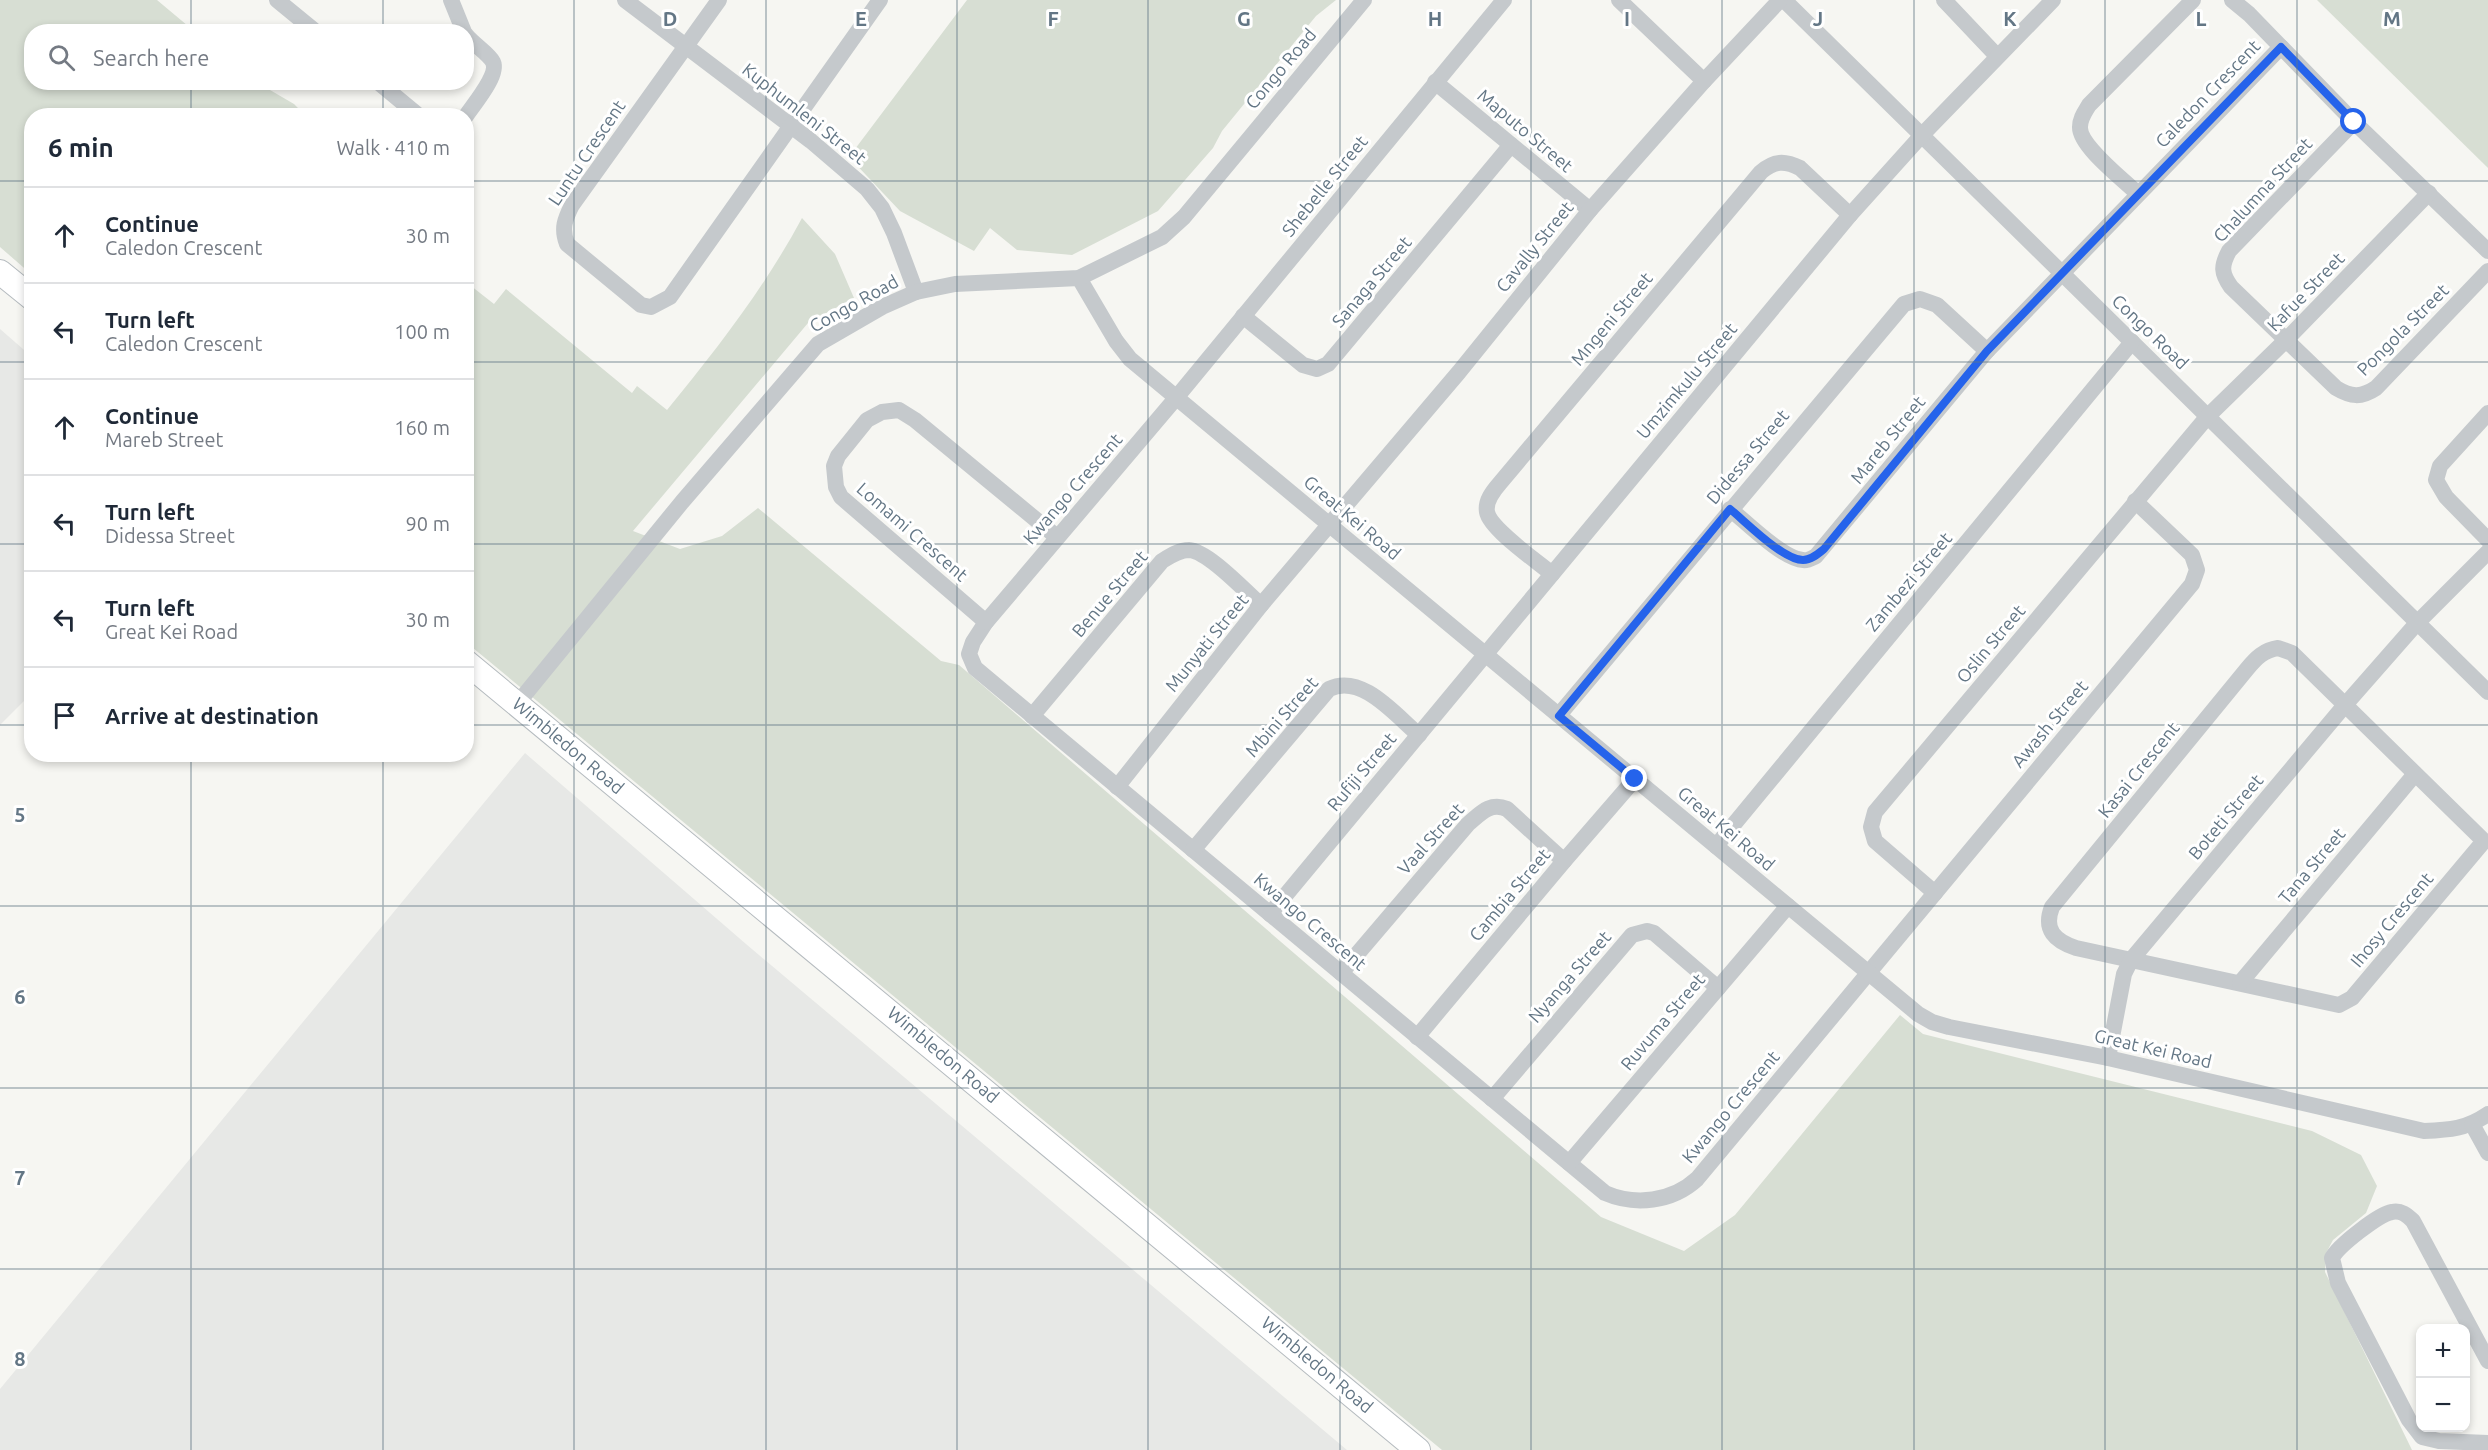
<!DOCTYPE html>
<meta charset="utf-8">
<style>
body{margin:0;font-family:Ubuntu,sans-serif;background:#f2f2f3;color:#1f2937}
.controls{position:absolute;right:18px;bottom:18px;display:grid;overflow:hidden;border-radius:12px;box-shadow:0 3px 9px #0003}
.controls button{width:54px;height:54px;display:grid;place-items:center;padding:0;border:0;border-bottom:2px solid #e0e1e3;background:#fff;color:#1f2937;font:30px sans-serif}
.stop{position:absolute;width:18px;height:18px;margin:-14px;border:4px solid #2563eb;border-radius:50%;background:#fff}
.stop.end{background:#2563eb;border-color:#fff;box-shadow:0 2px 6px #0008}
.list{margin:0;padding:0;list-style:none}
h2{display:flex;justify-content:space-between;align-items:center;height:78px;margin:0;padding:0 24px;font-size:26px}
h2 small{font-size:20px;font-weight:400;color:#747a83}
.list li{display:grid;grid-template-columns:39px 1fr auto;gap:18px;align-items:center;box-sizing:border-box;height:96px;padding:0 24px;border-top:2px solid #e0e1e3}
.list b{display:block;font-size:22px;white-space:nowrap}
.list p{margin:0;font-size:20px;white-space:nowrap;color:#747a83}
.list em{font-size:20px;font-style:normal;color:#747a83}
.icon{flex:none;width:33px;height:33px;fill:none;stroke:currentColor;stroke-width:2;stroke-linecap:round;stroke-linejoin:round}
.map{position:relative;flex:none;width:2488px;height:1450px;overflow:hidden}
.search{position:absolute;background:#fff;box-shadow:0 3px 9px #0003;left:24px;top:24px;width:450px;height:66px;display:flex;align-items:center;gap:15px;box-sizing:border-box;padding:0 21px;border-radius:24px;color:#747a83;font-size:22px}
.panel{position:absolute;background:#fff;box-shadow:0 3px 9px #0003;left:24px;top:108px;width:450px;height:654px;border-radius:24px}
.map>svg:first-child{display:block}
</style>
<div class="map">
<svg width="2488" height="1450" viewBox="0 0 2488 1450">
<rect width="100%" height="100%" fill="#f6f6f2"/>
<g fill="#e7e8e6">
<polygon points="0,329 31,356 32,693 0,725"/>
<polygon points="525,753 746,944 1347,1450 0,1450 0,1389"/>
</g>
<g fill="#d7ded3">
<polygon points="0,0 157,0 194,31 32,32 32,82 258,83 294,104 305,115 32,116 31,274 0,247"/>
<polygon points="967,0 1336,0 1316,16 1222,131 1213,148 1158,211 1072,255 1017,250 990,228 974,251 900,211 849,157"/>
<polygon points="2317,0 2488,0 2488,168"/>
<path d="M802 218 835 254 854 298 808 323 633 531 680 549 722 536 758 508 941 661 959 665 1601 1217 1684 1251 1735 1215 1900 1015 1923 1034 2312 1131 2361 1155 2377 1186 2366 1213 2333 1240 2326 1253 2325 1272 2412 1450H1442L467 643 466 282 494 304 506 289 632 393 637 386 667 410C717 349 765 287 802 218Z"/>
</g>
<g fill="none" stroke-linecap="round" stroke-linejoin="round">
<g stroke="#b5bbbf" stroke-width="26">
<g id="secondary">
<polyline points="0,272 32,298"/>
<polyline points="466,662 1418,1450"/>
</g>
</g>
<g stroke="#c5c9cc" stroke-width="16">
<polyline points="277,0 316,32"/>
<polyline points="451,0 464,32"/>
<polyline points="625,0 811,141 867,189 882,208 894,233 916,292"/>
<path d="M719 0 572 205C565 219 561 228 567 244L641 305 651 307 670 297 880 0"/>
<path d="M1504 0 1176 398 986 622 973 642 969 654 975 668 1605 1193C1635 1206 1672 1202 1697 1179L2192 584 2197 570 2192 555 2135 501"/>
<polyline points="1619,0 1704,81"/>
<polyline points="1784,0 2488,692"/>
<polyline points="1944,0 1997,56"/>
<polyline points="2232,0 2249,14 2354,122 2488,251"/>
<polyline points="378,82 419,116"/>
<polyline points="1435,82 1590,210"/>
<path d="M466 116C474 104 499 75 493 62 489 54 473 44 466 35"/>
<path d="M2354 122 2229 251C2221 266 2221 273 2231 287L2336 388C2351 397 2361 398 2376 388L2488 271"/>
<path d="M2138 194C2124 180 2079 146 2080 127 2080 118 2085 112 2089 105L2193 0"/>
<path d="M1079 278 1116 341 1130 359 1918 1014 1932 1022 1949 1027 2108 1058 2424 1131C2450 1130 2466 1129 2488 1114"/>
<polyline points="1243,316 1303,365 1317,369 1328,364 1511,145"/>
<polyline points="2488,413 2440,466 2436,480 2446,497 2488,540"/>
<path d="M1730 509C1746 522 1783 559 1803 560 1807 561 1812 558 1816 556L1987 351 2281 47"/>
<path d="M1552 574C1538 562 1490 529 1487 512 1485 501 1493 491 1500 483L1761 172C1774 161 1784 160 1800 168L1850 215"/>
<polyline points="986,622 841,497 836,487 834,466 838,456 867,420 882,412 899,410 915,420 1057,537"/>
<path d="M2278 648 2292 653 2484 841 2352 998 2339 1005 2076 948C2055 941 2043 930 2052 907L2247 669C2256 658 2264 650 2278 648Z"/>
<polyline points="517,704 682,502 818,344 882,307 916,292 955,284 1079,278 1162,237 1184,217 1364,0"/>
<polyline points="1559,715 1904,304 1920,299 1937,305 1987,351"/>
<path d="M1032 716 1162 561C1170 556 1179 550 1189 550 1208 551 1246 592 1261 605"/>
<polyline points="1117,787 1261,605 1459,372 1590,210 1704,81 1780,0"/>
<polyline points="1716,846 2132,342"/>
<path d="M1193 850 1329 689C1362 673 1395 715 1419 735"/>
<polyline points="1935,893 1875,841 1871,827 1875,812 2208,416 2285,341 2429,193"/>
<polyline points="1270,914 1850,215 1922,135 2053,0"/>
<path d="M1341 973 1468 824C1481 813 1490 802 1507 809L1564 861"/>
<polyline points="2240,983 2415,774"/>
<polyline points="1417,1037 1564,861 1635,779"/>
<polyline points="2108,1058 2124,974 2131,960 2345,705 2417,623 2488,552"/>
<polyline points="1492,1099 1632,935 1647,931 1654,933 1718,988"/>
<polyline points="2472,1124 2488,1153"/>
<polyline points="1569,1163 1788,906"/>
<path d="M2488 1361 2413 1221C2407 1215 2401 1210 2392 1212 2379 1214 2338 1246 2332 1258L2338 1283 2409 1420 2422 1437 2439 1441 2488 1443"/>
</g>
<use href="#secondary" stroke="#fff" stroke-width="24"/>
</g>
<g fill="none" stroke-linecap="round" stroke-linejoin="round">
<path stroke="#2563eb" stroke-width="8" d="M1635 779 1559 716 1730 509C1746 522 1783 560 1803 560 1811 560 1818 554 1824 549L1987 351 2281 47 2354 122"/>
</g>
<path fill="none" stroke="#637685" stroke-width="1.5" stroke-opacity="0.55" d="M191 0V32M383 0V32M574 0V1450M766 0V1450M957 0V1450M1148 0V1450M1340 0V1450M1531 0V1450M1722 0V1450M1914 0V1450M2105 0V1450M2297 0V1450M191 82V116M383 82V116M0 181H32M466 181H2488M0 362H32M466 362H2488M0 544H32M466 544H2488M0 725H32M466 725H2488M191 754V1450M383 754V1450M0 906H2488M0 1088H2488M0 1269H2488"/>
<g text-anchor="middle" stroke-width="6" stroke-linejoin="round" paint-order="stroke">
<g font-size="18" fill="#637685" stroke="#fff">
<text transform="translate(1281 69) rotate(-50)" y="6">Congo Road</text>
<text transform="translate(2208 94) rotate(-46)" y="6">Caledon Crescent</text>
<text transform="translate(804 114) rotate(38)" y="6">Kuphumleni Street</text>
<text transform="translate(1525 131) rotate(40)" y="6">Maputo Street</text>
<text transform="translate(587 153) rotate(-56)" y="6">Luntu Crescent</text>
<text transform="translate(1325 186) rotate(-51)" y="6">Shebelle Street</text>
<text transform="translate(2263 190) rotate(-47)" y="6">Chalumna Street</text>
<text transform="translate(1535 247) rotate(-51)" y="6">Cavally Street</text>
<text transform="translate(1372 282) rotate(-50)" y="6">Sanaga Street</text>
<text transform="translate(2306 292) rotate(-46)" y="6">Kafue Street</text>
<text transform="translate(854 304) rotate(-29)" y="6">Congo Road</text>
<text transform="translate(1612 319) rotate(-50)" y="6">Mngeni Street</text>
<text transform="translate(2403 330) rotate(-45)" y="6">Pongola Street</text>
<text transform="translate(2150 332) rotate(44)" y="6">Congo Road</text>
<text transform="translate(1687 381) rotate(-50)" y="6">Umzimkulu Street</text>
<text transform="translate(1888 440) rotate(-51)" y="6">Mareb Street</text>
<text transform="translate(1748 457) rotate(-50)" y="6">Didessa Street</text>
<text transform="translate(1073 489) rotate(-49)" y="6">Kwango Crescent</text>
<text transform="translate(1352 518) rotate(40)" y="6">Great Kei Road</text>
<text transform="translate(912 532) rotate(41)" y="6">Lomami Crescent</text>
<text transform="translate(1909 582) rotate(-50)" y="6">Zambezi Street</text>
<text transform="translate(1110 594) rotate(-50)" y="6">Benue Street</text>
<text transform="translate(1207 643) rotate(-51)" y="6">Munyati Street</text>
<text transform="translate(1991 644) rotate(-50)" y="6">Oslin Street</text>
<text transform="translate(1282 717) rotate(-49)" y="6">Mbini Street</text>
<text transform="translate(2050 724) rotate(-50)" y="6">Awash Street</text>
<text transform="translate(568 746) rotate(40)" y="6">Wimbledon Road</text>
<text transform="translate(2139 770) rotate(-51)" y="6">Kasai Crescent</text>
<text transform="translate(1362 772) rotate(-50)" y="6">Rufiji Street</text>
<text transform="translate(2226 817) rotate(-50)" y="6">Boteti Street</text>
<text transform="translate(1726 829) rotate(40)" y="6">Great Kei Road</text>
<text transform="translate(1431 839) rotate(-48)" y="6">Vaal Street</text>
<text transform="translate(2312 866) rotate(-50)" y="6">Tana Street</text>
<text transform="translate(1510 895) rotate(-50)" y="6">Cambia Street</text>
<text transform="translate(2392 920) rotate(-50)" y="6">Ihosy Crescent</text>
<text transform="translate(1310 922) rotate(40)" y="6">Kwango Crescent</text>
<text transform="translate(1570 977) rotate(-49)" y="6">Nyanga Street</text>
<text transform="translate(1663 1022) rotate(-50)" y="6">Ruvuma Street</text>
<text transform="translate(2153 1049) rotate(13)" y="6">Great Kei Road</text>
<text transform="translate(943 1055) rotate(40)" y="6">Wimbledon Road</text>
<text transform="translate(1731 1107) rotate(-50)" y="6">Kwango Crescent</text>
<text transform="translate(1317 1365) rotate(40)" y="6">Wimbledon Road</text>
</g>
</g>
<g font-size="20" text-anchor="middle" font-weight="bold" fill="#637685" stroke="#fff" stroke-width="6" stroke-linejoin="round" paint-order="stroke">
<text x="670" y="26">D</text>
<text x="861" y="26">E</text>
<text x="1053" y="26">F</text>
<text x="1244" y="26">G</text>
<text x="1435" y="26">H</text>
<text x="1627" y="26">I</text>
<text x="1818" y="26">J</text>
<text x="2010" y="26">K</text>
<text x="2201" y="26">L</text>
<text x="2392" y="26">M</text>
<text x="20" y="822">5</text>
<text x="20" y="1004">6</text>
<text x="20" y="1185">7</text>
<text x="20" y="1366">8</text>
</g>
</svg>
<div class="controls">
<button>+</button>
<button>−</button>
</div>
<div class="stop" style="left:2354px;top:122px"></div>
<div class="stop end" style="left:1635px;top:779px"></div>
<div class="search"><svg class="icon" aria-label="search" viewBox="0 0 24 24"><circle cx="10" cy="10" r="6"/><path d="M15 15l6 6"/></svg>Search here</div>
<section class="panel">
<h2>6 min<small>Walk · 410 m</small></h2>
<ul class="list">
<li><svg class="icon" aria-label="ahead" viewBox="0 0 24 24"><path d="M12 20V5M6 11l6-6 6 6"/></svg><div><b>Continue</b><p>Caledon Crescent</p></div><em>30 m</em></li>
<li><svg class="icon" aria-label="left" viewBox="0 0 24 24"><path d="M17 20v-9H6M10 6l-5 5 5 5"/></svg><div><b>Turn left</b><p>Caledon Crescent</p></div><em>100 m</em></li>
<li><svg class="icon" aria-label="ahead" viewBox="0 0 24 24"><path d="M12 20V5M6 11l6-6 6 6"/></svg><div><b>Continue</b><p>Mareb Street</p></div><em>160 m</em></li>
<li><svg class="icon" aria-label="left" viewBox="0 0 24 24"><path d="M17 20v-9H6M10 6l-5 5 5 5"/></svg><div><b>Turn left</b><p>Didessa Street</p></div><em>90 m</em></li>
<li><svg class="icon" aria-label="left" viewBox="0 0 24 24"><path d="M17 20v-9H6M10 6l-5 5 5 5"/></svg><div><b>Turn left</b><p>Great Kei Road</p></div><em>30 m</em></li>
<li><svg class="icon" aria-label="arrive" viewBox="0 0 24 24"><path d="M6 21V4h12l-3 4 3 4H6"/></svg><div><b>Arrive at destination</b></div></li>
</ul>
</section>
</div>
